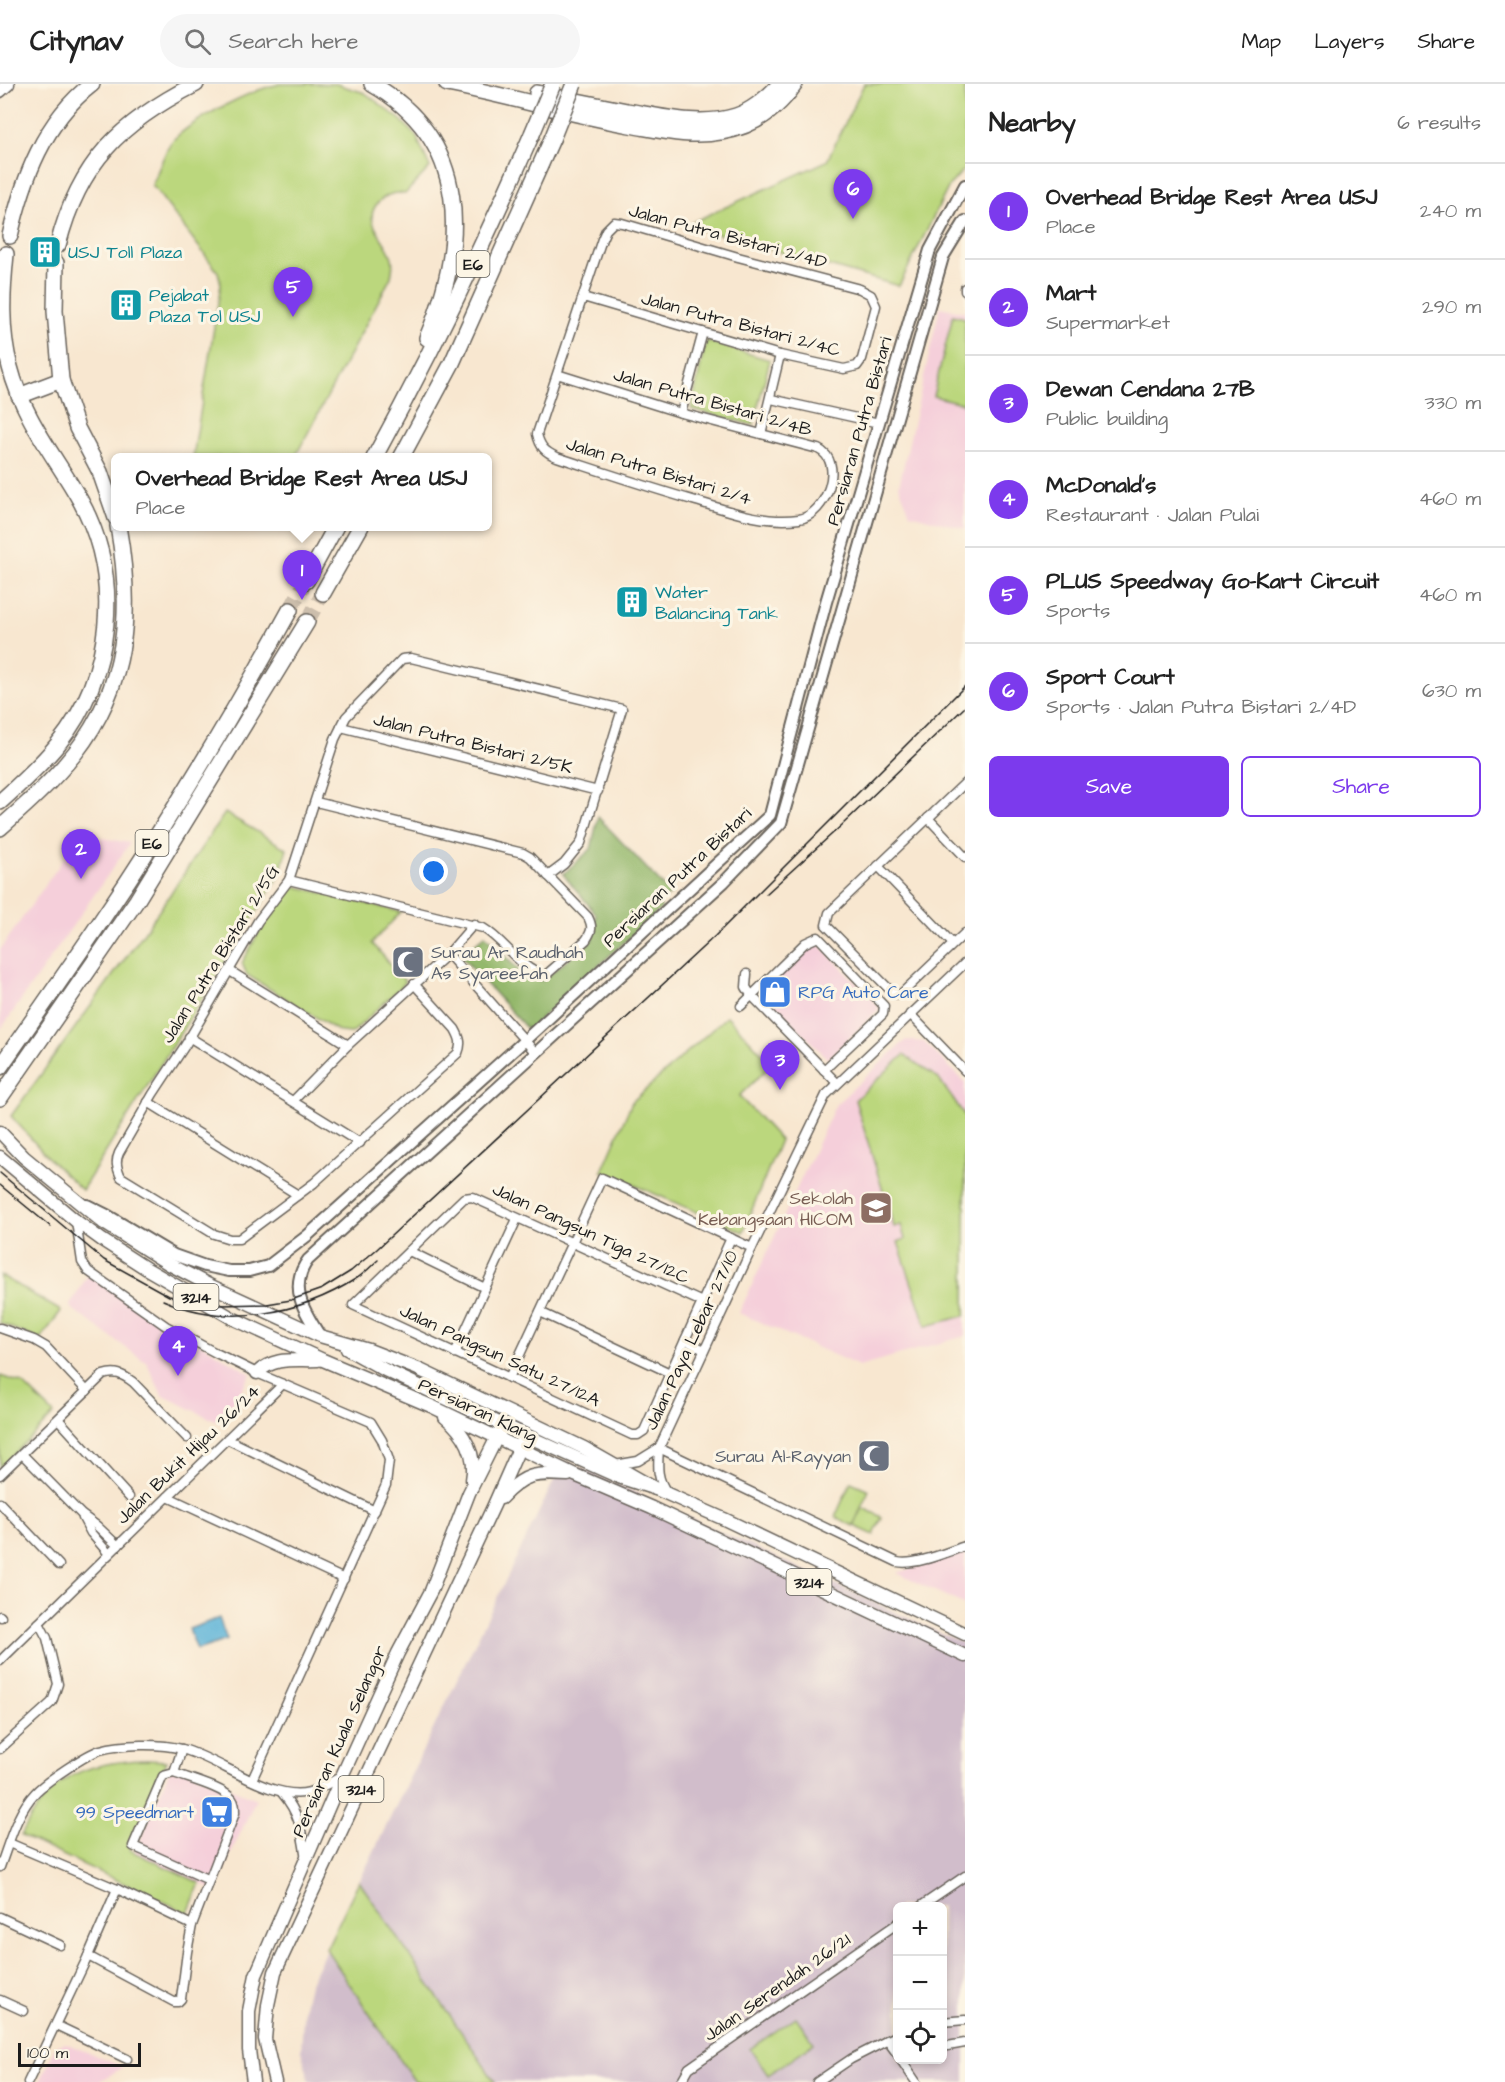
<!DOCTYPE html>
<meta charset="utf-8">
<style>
body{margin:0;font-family:"Architects Daughter",sans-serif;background:#f6f6f6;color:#222}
.controls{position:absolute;right:18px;bottom:18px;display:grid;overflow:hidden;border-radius:9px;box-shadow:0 3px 9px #0003}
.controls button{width:54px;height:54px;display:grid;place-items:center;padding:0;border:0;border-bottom:2px solid #e0e0e0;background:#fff;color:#222;font:30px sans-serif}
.scale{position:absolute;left:18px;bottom:15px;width:123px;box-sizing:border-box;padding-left:6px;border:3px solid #1c1c1c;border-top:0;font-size:16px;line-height:21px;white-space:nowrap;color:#1c1c1c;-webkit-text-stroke:4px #fcf5e5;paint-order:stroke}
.you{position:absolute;left:434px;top:788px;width:21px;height:21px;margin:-15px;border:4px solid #fff;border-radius:50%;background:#1a73e8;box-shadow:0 0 0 9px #1a73e833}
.badge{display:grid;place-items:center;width:39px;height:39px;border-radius:50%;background:#7c3aed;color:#fff;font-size:20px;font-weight:700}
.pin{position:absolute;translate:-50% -50px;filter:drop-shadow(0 2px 3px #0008)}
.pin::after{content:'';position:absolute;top:32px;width:21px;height:18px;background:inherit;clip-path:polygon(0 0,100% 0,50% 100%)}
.popup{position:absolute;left:111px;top:369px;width:381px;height:78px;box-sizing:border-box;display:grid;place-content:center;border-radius:9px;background:#fff;filter:drop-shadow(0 2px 4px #0005);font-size:20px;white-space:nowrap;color:#767676}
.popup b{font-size:22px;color:#222}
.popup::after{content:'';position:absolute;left:50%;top:100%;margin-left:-12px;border:12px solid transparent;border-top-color:#fff}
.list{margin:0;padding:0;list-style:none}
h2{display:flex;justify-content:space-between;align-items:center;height:78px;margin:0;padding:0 24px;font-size:26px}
h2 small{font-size:20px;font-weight:400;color:#767676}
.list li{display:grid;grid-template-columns:39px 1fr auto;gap:18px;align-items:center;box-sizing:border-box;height:96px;padding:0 24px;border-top:2px solid #e0e0e0}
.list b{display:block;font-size:22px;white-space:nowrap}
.list p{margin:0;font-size:20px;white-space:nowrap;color:#767676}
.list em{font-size:20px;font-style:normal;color:#767676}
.actions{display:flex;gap:12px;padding:18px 24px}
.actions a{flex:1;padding:14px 0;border:2px solid #7c3aed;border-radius:9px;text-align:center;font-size:21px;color:#7c3aed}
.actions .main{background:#7c3aed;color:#fff}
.icon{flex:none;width:33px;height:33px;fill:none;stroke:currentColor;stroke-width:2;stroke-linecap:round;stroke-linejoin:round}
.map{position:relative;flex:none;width:965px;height:1998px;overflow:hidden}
header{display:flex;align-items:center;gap:36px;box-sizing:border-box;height:84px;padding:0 30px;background:#fff;border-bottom:2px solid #e0e0e0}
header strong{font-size:28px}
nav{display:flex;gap:33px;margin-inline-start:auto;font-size:21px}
.search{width:420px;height:54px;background:#f6f6f6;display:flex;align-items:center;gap:15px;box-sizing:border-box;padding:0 21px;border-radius:33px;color:#767676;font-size:22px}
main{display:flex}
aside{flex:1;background:#fff}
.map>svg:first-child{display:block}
</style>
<header>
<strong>Citynav</strong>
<div class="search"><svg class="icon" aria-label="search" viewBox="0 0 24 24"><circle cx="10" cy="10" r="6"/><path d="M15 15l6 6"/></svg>Search here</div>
<nav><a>Map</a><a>Layers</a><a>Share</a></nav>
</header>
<main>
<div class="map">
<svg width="965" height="1998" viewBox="0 0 965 1998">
<rect width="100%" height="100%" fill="#fcf5e5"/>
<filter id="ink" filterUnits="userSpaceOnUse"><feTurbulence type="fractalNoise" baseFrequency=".0167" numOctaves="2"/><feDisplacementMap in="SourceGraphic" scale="12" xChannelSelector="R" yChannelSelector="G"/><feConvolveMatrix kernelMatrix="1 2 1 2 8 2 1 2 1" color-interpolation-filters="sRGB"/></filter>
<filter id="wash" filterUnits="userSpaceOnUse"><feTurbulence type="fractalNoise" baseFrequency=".008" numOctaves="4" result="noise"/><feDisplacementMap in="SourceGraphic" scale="24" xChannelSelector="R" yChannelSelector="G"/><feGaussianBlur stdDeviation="1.35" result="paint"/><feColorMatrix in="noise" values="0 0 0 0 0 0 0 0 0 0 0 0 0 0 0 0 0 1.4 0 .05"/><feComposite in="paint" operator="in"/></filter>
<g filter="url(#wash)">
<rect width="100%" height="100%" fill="#f8e7d0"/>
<g fill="#f5cfda">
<polygon points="940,223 965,228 965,445 910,430 899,402"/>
<polygon points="81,750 130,759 1,945 0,866"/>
<polygon points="816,857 880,924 828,975 762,908"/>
<polygon points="906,956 924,958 965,998 965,1252 859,1282 739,1229 836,1020"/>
<polygon points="88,1191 251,1290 220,1339 162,1311 147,1279 71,1224 70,1221"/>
<polygon points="965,1468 965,1521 896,1489"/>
<polygon points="172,1680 256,1715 214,1806 135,1769"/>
<polygon points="65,1959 123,1983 99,1998 40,1998 56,1962"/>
</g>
<path fill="#d1bdcb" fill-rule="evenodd" d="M564 1376 965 1560V1998H310L301 1967 304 1922 309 1901ZM898 1822H942V1976H898Z"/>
<g fill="#bbd77d" stroke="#6c7a4c" stroke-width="1.5">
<path d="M281 0H336L365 9 401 36 416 52 430 83 405 110C396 108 390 109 382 115 357 135 387 154 392 174 394 180 392 187 391 193L295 373H193L221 200 218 188 152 101C158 89 165 64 174 55 196 34 251 5 281 0Z"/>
<polygon points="864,0 965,0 965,84 949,102 899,202 686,141 827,77"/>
<polygon points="953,231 965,234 965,320 933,312"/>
<polygon points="706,257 770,276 753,341 691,325"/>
<polygon points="225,729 287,765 279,792 82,1106 50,1076 11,1032 148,843"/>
<polygon points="290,801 401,828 372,859 406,898 352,949 340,948 247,891 242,879 263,840"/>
<polygon points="727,932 772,980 739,1012 780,1056 743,1148 602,1087 632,1018"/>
<polygon points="904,971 938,994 965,1032 965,1232 926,1242 898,1158 905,1155 901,1141 894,1143 855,1016"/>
<polygon points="0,1191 61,1227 40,1256 0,1239"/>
<polygon points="0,1292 22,1299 54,1330 0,1384"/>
<polygon points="851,1398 869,1406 853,1442 835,1433"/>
<polygon points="863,1424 882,1433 874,1451 854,1442"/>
<path d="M146 1676 167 1677 129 1766 200 1799 188 1829 21 1752C49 1693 83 1678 146 1676Z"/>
<polygon points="359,1797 495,1998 415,1998 326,1865"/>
<polygon points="796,1933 814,1959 768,1991 750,1965"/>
</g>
<polygon fill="#94b86c" stroke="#586a44" stroke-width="1.5" points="598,733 671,810 658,819 662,824 528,946 461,872 485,851 522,890 542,897 593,855 596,830 563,790 591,765"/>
<polygon fill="#5bb3d8" stroke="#3c687a" stroke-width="1.5" points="219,1534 227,1556 197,1566 189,1545"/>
</g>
<g filter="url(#ink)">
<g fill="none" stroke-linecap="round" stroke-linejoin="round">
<g stroke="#ccbeac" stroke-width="15" stroke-dasharray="15 8" stroke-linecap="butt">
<polyline points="290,526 306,497"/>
<polyline points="307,538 323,509"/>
</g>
<g stroke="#69635b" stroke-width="11">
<g id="street">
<polyline points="965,204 965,207"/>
<path d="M557 290 681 329 818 365C846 378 826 431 799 435 765 440 729 427 696 417 650 404 603 388 557 373 545 368 540 363 537 350L602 155 606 146 614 138 622 139 738 173 860 205 871 211 876 222 862 275 857 282 844 285 780 271 583 213"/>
<polyline points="771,315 879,339"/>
<polyline points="681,329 703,248"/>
<polyline points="761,350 780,271"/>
<polyline points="341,643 598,707"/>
<polyline points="965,699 829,829 826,841 894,910 901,910 965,849"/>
<polyline points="928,734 965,773"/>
<polyline points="878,782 953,860"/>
<path d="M289 796 483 844C505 857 518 883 543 891L547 890 586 856C592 847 593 843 588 833L530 773 523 769 316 718"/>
<polyline points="448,870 535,968"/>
<polyline points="230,887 348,961"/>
<polyline points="747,890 746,903 751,911 837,999"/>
<path d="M414 900 455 945C460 954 462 959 458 969L314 1099 239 1155H230L214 1150 121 1093C117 1084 115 1078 119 1069L153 1010 186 960 258 837 289 796 335 655 346 633 402 575 411 574 622 625 581 759 564 780 548 792"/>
<polyline points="741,922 805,859 818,853 884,922 883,930 824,986"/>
<polyline points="910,930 965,987"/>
<polyline points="189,953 360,1059"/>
<polyline points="293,1017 348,961 448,870 474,840"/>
<polyline points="148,1018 298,1111"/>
<polyline points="76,1137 82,1178 88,1187 166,1242 216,1269 257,1289 371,1338 382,1356 389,1376 386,1401 252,1696"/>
<polyline points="409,1167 485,1204"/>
<path d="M702 1218 472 1113 464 1114 353 1221 632 1351H638L644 1347C673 1283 702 1219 731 1154"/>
<polyline points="540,1228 670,1289"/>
<polyline points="0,1244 34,1256 46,1263 87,1307"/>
<polyline points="685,1256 704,1266"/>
<polyline points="455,1269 517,1135"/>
<polyline points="509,1294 602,1094 752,1164"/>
<polyline points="59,1336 129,1413"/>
<polyline points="227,1355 375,1427"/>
<path d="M659 1364 897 1478C915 1482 947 1468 965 1462"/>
<polyline points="22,1370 82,1431 97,1442 118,1462"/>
<polyline points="615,1381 638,1377 659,1364"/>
<path d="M0 1391 103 1291C116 1287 122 1290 133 1298L187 1354"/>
<path d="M667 1408C656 1394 658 1381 659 1364L752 1164 826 1011 965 879"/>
<polyline points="168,1413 344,1495"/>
<polyline points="0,1419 59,1481"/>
<polyline points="83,1434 91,1449 109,1470"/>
<polyline points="0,1532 1,1533"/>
<polyline points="0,1577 283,1300"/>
<polyline points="0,1665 52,1618 58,1600 47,1554 39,1539"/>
<polyline points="174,1689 163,1692 133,1762 209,1796"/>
<polyline points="174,1689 182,1665"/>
<path d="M282 1709C300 1730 302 1748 306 1775"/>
<polyline points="9,1759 117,1805 192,1841"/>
<path d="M0 1783C9 1759 17 1728 35 1709 45 1698 87 1670 100 1666 122 1660 160 1659 182 1665 219 1674 271 1718 309 1708 321 1705 331 1698 342 1692"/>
<polyline points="921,1822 965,1792"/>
<polyline points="0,1833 60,1861"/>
<path d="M88 1872 174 1918H178L181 1915 187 1868 192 1841 235 1729C235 1723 235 1719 232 1715 222 1703 189 1695 174 1689"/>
<polyline points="0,1916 24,1927"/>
<polyline points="942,1938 965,1936"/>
<polyline points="56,1941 127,1975"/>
<polyline points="887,1956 898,1971"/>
<polyline points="942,1963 965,1959"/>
<polyline points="901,1976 916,1998"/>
<polyline points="28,1998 88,1872 117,1805"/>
<polyline points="681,1998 689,1984 898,1839"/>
<polyline points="817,1998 851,1975 898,1951"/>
</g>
</g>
<g stroke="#69635b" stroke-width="14">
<g id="secondary">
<polyline points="87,1121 107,1131 174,1171 205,1182 229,1187 249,1187 268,1182 307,1152 524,957 770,731 826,518 930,166 965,101"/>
<path d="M320 1252C304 1227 288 1203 308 1176L724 798 781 739 943 173 965 137"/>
</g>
</g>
<g stroke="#69635b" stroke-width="15">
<g id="primary">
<polyline points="0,7 8,0"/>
<polyline points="0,1048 24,1073 104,1139 169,1180 209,1201 320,1252 369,1266 418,1285 584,1364 656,1405"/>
<polyline points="0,1073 76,1137 102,1156 147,1185 232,1234 323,1276 431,1322 575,1391 652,1424 965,1572"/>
<polyline points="347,1265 385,1286 525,1351 619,1393 656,1405 724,1435 965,1550"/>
<path d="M257 1289C275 1272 295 1277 318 1276"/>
<path d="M445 1333C465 1349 477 1371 472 1396"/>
<path d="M501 1414C525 1389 534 1389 568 1391"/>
<polyline points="253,1998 249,1966 249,1927 256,1891 342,1692 398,1569 431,1507 469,1409 503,1341"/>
<polyline points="275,1998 265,1955 268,1921 275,1888 494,1421 525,1351"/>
</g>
</g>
<g stroke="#69635b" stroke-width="18">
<g id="highway">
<path d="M372 0C471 57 467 159 427 254"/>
<path d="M447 0C509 12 569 30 630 41 660 46 690 54 721 48 752 43 777 26 795 0"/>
<path d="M537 9C567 15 597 21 627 27 662 33 701 43 736 32 754 26 768 13 780 0"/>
<path d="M10 152C23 95 44 37 92 0"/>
<path d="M58 161C79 78 121 38 196 0"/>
<polyline points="56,179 55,227 61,296 77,344 100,388 116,434"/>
<polyline points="19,312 61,296"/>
<path d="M374 374C432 268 484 160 532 50"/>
<polyline points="401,374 452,279 552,55"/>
<polyline points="306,497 336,442"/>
<polyline points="323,509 361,442"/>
<path d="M0 718C20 700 41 681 58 660 113 592 123 493 80 416 55 372 23 334 10 283 0 246 2 209 6 170"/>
<path d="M0 744C26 721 53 697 75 669 128 601 133 526 118 442"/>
<path d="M0 983C34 934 68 886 101 837 169 737 232 632 290 526"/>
<polyline points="0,1014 137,816 307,538"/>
</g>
</g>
<use href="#street" stroke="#fff" stroke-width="8"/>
<use href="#secondary" stroke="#fff" stroke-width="10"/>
<use href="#primary" stroke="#fff" stroke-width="12"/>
<use href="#highway" stroke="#fff" stroke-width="15"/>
<g stroke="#1c1c1c" stroke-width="1.5">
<polyline points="766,810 842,741 965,623"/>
<polyline points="0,1089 104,1176 169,1212 220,1221 267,1220 291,1216 322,1205 351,1187 377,1165 715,852 965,602"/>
<polyline points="0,1101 51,1143"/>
<path d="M163 1216C226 1244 300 1231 357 1194 364 1190 371 1182 378 1176"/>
</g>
<g stroke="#69635b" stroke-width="18" stroke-linecap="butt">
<g id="highway-bridge">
<polyline points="532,50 553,0"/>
<polyline points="552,55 574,0"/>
</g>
</g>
<use href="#highway-bridge" stroke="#fff" stroke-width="15"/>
</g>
</g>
<defs>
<g id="building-square" transform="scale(1.725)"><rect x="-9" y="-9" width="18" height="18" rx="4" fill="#0f9aa8" stroke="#fcf5e5"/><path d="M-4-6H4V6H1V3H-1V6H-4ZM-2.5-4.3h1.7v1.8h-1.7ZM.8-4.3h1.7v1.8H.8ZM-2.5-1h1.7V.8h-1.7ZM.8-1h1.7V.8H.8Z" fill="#fff"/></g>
<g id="mosque-square" transform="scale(1.725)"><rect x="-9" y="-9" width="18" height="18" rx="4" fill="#6b7280" stroke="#fcf5e5"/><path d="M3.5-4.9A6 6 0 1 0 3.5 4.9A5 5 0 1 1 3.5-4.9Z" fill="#fff"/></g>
<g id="shop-square" transform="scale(1.725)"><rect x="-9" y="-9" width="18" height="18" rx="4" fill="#3f7fe0" stroke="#fcf5e5"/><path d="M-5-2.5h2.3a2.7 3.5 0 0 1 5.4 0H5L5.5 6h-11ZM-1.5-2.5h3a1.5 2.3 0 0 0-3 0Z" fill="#fff"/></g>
<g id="school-square" transform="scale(1.725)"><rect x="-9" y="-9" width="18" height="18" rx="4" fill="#8d6e63" stroke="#fcf5e5"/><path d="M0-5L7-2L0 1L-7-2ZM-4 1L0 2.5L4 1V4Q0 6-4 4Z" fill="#fff"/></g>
<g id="supermarket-square" transform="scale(1.725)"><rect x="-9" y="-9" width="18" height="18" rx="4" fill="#3f7fe0" stroke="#fcf5e5"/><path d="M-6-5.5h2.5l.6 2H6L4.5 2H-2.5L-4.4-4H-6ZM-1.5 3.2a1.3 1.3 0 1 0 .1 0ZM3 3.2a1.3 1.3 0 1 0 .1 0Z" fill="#fff"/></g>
</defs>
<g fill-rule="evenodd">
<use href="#building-square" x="45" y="168"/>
<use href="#building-square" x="126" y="221"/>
<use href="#building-square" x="632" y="518"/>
<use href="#mosque-square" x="408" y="878"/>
<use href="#shop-square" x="775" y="908"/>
<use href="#school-square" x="876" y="1124"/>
<use href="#mosque-square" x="874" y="1372"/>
<use href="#supermarket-square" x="217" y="1728"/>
</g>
<g text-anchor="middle" stroke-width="6" stroke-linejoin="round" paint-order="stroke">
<g fill="#fcf5e5" stroke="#5f5d58" stroke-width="1.5">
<rect x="456.5" y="167" width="33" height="26" rx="4.5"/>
<rect x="135.5" y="746" width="33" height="26" rx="4.5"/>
<rect x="173.5" y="1200" width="45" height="26" rx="4.5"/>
<rect x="786.5" y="1485" width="45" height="26" rx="4.5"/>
<rect x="338.5" y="1692" width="45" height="26" rx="4.5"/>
</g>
<g font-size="16" font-weight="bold" fill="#1c1c1c">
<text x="473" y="186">E6</text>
<text x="152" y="765">E6</text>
<text x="196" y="1219">3214</text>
<text x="809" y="1504">3214</text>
<text x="361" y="1711">3214</text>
</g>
<g font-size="18" fill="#1c1c1c" stroke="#fcf5e5">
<text transform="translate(728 152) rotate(15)" y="6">Jalan Putra Bistari 2/4D</text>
<text transform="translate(741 240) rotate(15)" y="6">Jalan Putra Bistari 2/4C</text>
<text transform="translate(713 318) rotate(16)" y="6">Jalan Putra Bistari 2/4B</text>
<text transform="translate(859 347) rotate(-74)" y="6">Persiaran Putra Bistari</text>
<text transform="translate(659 387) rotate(17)" y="6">Jalan Putra Bistari 2/4</text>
<text transform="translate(473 659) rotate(14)" y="6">Jalan Putra Bistari 2/5K</text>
<text transform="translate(677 793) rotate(-43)" y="6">Persiaran Putra Bistari</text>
<text transform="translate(220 870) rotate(-58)" y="6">Jalan Putra Bistari 2/5G</text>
<text transform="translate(591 1149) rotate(25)" y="6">Jalan Pangsun Tiga 27/12C</text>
<text transform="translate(691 1256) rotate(-65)" y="6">Jalan Paya Lebar 27/10</text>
<text transform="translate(500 1271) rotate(25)" y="6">Jalan Pangsun Satu 27/12A</text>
<text transform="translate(478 1326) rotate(25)" y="6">Persiaran Klang</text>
<text transform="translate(188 1370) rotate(-44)" y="6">Jalan Bukit Hijau 26/24</text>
<text transform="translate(339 1657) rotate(-66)" y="6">Persiaran Kuala Selangor</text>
<text transform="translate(777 1903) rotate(-35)" y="6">Jalan Serendah 26/21</text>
</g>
<g font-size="18" fill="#0d838f" stroke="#fcf5e5" text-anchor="start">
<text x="68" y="174">USJ Toll Plaza</text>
<text x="149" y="217">Pejabat<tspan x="149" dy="21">Plaza Tol USJ</tspan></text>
<text x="655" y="514">Water<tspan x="655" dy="21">Balancing Tank</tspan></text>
</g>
<g font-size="18" fill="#5b616d" stroke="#fcf5e5" text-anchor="start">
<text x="431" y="874">Surau Ar Raudhah<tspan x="431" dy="21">As Syareefah</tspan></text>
<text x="851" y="1378" text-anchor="end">Surau Al-Rayyan</text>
</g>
<g font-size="18" fill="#366cbe" stroke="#fcf5e5" text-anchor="start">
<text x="798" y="914">RPG Auto Care</text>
<text x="194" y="1734" text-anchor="end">99 Speedmart</text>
</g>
<g font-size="18" fill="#785e54" stroke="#fcf5e5" text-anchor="end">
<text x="853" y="1120">Sekolah<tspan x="853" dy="21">Kebangsaan HICOM</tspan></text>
</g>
</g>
</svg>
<div class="controls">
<button>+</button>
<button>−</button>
<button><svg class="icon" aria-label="locate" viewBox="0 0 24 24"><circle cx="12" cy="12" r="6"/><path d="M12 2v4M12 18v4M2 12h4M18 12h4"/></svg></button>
</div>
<div class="scale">100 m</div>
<div class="you"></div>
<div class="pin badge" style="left:302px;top:516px">1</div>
<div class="popup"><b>Overhead Bridge Rest Area USJ</b>Place</div>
<div class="pin badge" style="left:81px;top:795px">2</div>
<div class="pin badge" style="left:780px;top:1006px">3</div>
<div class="pin badge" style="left:178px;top:1292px">4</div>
<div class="pin badge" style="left:293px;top:233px">5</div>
<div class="pin badge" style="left:853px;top:135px">6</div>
</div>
<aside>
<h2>Nearby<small>6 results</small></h2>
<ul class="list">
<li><span class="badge">1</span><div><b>Overhead Bridge Rest Area USJ</b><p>Place</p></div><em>240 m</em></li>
<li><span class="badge">2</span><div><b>Mart</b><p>Supermarket</p></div><em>290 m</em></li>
<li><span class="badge">3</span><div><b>Dewan Cendana 27B</b><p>Public building</p></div><em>330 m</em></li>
<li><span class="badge">4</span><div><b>McDonald's</b><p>Restaurant · Jalan Pulai</p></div><em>460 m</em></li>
<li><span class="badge">5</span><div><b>PLUS Speedway Go-Kart Circuit</b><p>Sports</p></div><em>460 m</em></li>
<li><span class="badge">6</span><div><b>Sport Court</b><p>Sports · Jalan Putra Bistari 2/4D</p></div><em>630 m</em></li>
</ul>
<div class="actions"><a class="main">Save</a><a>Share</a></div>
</aside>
</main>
